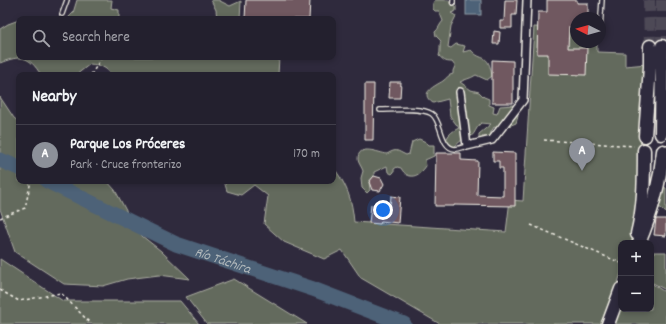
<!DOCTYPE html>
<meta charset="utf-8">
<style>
body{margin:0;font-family:Dekko,sans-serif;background:#2b2836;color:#f1f3f6}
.controls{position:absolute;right:12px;bottom:12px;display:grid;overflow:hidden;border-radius:8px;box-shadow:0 2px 6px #0003}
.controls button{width:36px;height:36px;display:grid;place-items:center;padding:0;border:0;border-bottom:1px solid #403e4a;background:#23202e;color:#f1f3f6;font:20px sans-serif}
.compass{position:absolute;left:570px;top:12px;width:36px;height:36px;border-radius:50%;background:#23202e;box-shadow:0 2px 6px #0003;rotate:275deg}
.you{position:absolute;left:383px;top:210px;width:14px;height:14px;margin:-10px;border:3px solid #fff;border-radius:50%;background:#1a73e8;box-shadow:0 0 0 6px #1a73e833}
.badge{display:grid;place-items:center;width:26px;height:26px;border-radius:50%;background:#8c9099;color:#fff;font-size:13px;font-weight:700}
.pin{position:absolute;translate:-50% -33px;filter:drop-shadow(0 1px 2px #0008)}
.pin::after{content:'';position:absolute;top:21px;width:14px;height:12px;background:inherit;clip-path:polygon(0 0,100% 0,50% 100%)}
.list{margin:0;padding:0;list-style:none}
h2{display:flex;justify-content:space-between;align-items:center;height:52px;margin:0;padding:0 16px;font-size:17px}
h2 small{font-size:13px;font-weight:400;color:#a3a3aa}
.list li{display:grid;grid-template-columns:26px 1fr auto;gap:12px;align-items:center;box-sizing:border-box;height:60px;padding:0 16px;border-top:1px solid #403e4a}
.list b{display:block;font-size:15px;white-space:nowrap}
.list p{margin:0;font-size:13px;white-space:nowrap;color:#a3a3aa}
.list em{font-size:13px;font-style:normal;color:#a3a3aa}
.icon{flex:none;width:22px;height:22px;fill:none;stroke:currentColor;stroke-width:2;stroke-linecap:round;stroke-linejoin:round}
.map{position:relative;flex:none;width:666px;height:324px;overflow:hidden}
.search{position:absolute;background:#23202e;box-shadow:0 2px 6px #0003;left:16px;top:16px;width:320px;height:44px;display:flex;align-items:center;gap:10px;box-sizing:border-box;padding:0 14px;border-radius:8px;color:#a3a3aa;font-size:15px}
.panel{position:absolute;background:#23202e;box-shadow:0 2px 6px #0003;left:16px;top:72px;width:320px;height:112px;border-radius:8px}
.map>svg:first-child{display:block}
</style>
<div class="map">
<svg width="666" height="324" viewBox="0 0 666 324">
<rect width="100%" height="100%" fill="#2f2a3d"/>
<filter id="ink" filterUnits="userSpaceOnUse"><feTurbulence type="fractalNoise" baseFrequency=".025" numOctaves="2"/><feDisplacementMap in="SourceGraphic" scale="8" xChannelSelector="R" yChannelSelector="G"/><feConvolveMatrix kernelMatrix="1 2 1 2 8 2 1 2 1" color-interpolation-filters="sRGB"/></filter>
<g filter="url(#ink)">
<g fill="#636a5d" stroke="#acaea2">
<polygon points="77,0 112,0 111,8 119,10 119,19 67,19 73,13"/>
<polygon points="211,0 218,0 230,6 241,1 240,19 217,19 216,10"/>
<path d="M435 0H449L450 4 456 6V11L451 13 456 16 451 26 448 47 451 48 456 44 465 46 463 52 471 50C482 63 488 51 492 76L487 80 476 75C470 79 465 79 460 82L471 90 479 92 484 97 489 99V105L494 107 493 113 497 114 500 106 514 105 518 116 516 123C510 126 506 126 500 129L494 127 491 132 490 138 483 136 481 140 479 138V134L491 124 481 123C474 129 475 139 464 138L454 147 450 148 445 144C447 135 451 132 459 128L450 116 448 99 433 103C418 93 435 86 443 81 447 78 448 75 453 74V71L455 66 452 62C444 62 444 60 439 56 441 51 439 46 441 41L436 36 435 32C439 29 439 25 443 21L439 11H435L433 9V3Z"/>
<path d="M19 20V57H279L278 75H112C106 67 100 65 90 64L76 75H41C29 55 20 55 0 63V29L8 24Z"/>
<path d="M534 27 576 29V42H597V52L625 53V66L647 64 637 209 631 243H621V273L616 289 600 324H440L361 278 342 250 324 259 284 242 264 224 268 196 254 185 241 195 227 191 224 181H333V167C347 185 352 199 354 222L506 232 510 200 523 201Z"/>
<polygon points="0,97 14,118 19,122 19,181 107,181 115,190 132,222 142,236 161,251 190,279 159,275 127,279 103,286 64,284 15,252 0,209"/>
<path d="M419 139 426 142 429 145H434V156L425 160 426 166C419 177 408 181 401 168L397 167 394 169V172L392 174 388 172 387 166 374 172V176L369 182 370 190 367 193 362 188 361 178 363 171C362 167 358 163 358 159 358 143 379 153 387 154 397 148 397 151 406 155L409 154 412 142Z"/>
<polygon points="663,187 666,188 666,213 661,208 655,208"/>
<polygon points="651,252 666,252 666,290 651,282"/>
<polygon points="0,259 63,301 180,301 199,324 0,324"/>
<polygon points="234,279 307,324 207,324 186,297"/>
<polygon points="651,283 663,291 666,291 666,324 612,324 621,301 621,309 651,309"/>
</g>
<rect fill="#4d6278" stroke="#909ba5" x="466" y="0" width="15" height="15"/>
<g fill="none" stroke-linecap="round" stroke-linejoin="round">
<g stroke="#4d6278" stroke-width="15">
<polyline points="0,160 19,168"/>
<path id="s1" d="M47 181 176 244 313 289 404 324"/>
</g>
</g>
<g fill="#705961" stroke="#f4f1e8">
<polygon points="246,0 310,0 309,19 245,19"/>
<polygon points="505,0 517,0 516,15 512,15 512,28 500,28 500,21 504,21"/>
<polygon points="547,0 577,0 577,3 588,3 588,18 576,18 576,28 569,27 568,48 587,48 586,75 548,74 548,54 537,54 538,12 547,12"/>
<polygon points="494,31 500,32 499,44 493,44"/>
<polygon points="492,60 513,61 513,103 492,103"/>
<polygon points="390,82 401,82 400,98 389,98"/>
<polygon points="365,84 374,84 373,140 365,140"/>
<polygon points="493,152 515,153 515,206 454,205 454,206 435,206 436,153 461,153 461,160 478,161 477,195 503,196 503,168 499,168 499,161 493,161"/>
<polygon points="374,176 381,178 384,184 380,191 372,190 369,182"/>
<polygon points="391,196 400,197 398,223 381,221 380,224 369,223 371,205 390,207"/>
<polygon points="656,219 666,219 666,236 654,235"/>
</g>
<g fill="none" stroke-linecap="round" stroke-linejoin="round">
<g stroke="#4d4857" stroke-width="12" stroke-dasharray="12 6" stroke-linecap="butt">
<polyline points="649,0 650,46"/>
<polyline points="662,0 662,46"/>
</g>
<g stroke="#f4f1e8" stroke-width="6">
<g id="service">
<polyline points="453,0 453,3"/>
<polyline points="62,14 67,0"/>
<polyline points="600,30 602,0"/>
<path d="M380 110C393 110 421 107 432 114 442 121 440 148 455 149 458 149 463 147 467 146"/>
</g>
</g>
<g stroke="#f4f1e8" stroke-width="10">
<polyline id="minor" points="460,92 467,146 492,140 523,100 527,0"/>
</g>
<g stroke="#f4f1e8" stroke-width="15">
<g id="trunk">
<polyline points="661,134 662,46"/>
<polyline points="645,136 650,67 650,46"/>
<path d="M637 234C644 206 644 178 644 150"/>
<path d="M639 243C652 213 660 183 663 151"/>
<polyline points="608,324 621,289"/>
</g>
</g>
<g stroke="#f4f1e8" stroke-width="1.5" stroke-dasharray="3 3" stroke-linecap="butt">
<polyline points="91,75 102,57"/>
<polyline points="544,140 634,146"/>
<polyline points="0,218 25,208 31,181"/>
<polyline points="531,225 621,263"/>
<polyline points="0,290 19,301 61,293 91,324"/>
</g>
<use href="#service" stroke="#2f2a3d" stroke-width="3.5"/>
<use href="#minor" stroke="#2f2a3d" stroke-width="7"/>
<use href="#trunk" stroke="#2f2a3d" stroke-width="12"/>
</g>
</g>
<g text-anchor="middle" stroke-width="3.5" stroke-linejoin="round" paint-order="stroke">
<g font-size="14" font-style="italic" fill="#b1b8bb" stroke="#2f2a3d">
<text dy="5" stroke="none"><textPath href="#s1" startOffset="193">Río Táchira</textPath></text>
</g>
</g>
</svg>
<div class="controls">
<button>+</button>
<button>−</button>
</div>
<svg class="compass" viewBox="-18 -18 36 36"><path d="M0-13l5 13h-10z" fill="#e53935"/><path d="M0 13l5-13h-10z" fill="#a3a3aa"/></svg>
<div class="you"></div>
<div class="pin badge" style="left:582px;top:171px">A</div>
<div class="search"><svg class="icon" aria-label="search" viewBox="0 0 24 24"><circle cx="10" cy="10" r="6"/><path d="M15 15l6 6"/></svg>Search here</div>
<section class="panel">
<h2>Nearby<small></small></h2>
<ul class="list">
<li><span class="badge">A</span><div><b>Parque Los Próceres</b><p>Park · Cruce fronterizo</p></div><em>170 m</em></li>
</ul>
</section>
</div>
